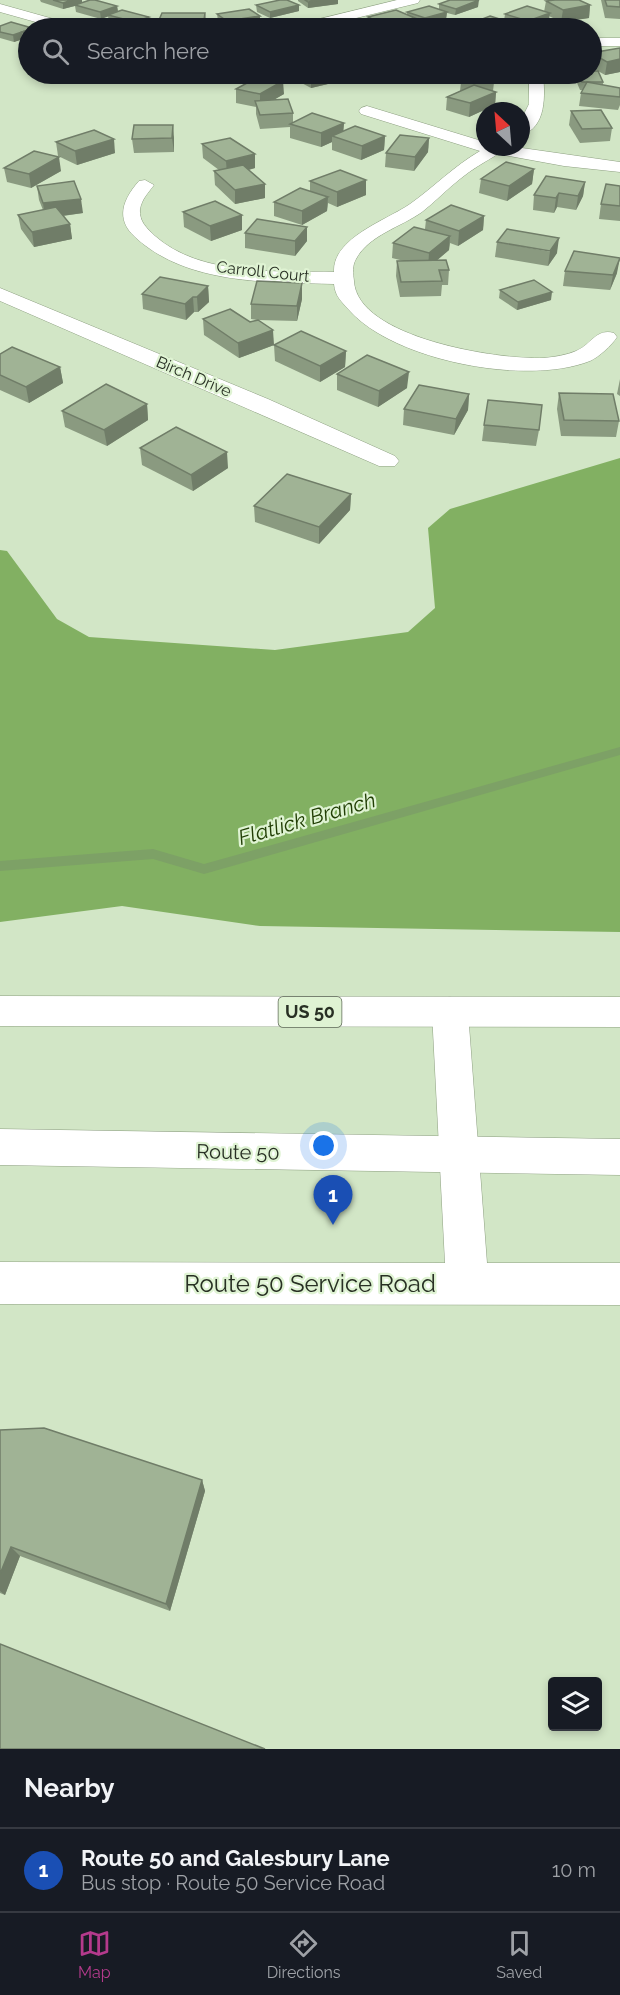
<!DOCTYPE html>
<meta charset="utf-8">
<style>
body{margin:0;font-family:Raleway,sans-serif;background:#242831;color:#f1f3f6}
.controls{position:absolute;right:18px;bottom:18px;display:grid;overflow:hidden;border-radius:6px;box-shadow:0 3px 9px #0003}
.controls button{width:54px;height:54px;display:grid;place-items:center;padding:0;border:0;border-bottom:2px solid #363941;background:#171b24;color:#f1f3f6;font:30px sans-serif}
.compass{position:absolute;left:476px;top:102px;width:54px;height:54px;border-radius:50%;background:#171b24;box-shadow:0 3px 9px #0003;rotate:334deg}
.you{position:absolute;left:324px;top:1146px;width:21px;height:21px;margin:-15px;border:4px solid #fff;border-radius:50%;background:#1a73e8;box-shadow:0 0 0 9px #1a73e833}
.badge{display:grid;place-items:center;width:39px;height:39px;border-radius:50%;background:#b43a8c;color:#fff;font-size:20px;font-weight:700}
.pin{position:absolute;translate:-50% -50px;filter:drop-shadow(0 2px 3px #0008)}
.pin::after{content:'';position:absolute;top:32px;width:21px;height:18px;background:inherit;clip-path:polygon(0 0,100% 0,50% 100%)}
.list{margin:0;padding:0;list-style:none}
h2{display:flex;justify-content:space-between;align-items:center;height:78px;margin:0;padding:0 24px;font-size:26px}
h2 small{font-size:20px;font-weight:400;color:#9ea1a6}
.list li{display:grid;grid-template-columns:39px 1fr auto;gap:18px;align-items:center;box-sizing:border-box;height:84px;padding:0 24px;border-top:2px solid #363941}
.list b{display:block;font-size:22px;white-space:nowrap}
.list p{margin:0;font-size:20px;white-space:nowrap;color:#9ea1a6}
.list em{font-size:20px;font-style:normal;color:#9ea1a6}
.icon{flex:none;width:33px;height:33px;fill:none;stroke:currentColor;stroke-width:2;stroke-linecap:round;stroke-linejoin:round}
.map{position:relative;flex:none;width:620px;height:1749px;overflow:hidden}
.search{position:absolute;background:#171b24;box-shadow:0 3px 9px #0003;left:18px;right:18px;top:18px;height:66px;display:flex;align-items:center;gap:15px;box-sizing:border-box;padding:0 21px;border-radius:33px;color:#9ea1a6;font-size:22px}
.sheet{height:162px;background:#171b24}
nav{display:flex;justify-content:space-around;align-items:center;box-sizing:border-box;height:84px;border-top:2px solid #363941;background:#171b24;font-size:16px;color:#9ea1a6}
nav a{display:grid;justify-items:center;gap:3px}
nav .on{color:#b43a8c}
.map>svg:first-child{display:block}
</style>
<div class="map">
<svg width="620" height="1749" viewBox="0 0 620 1749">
<rect width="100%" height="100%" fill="#d2e6c6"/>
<polygon fill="#82b062" points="620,458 620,932 260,926 122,906 0,922 0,550 7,551 57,619 89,637 275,650 408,632 435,608 428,528 450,509"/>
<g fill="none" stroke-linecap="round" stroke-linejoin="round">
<polygon fill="#7da166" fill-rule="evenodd" points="620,747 620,755 204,874 153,859 0,871 0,861 153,849 204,864"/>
<g stroke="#8ea082" stroke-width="1">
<g id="street">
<polygon points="397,0 420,0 418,3 315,28 293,28 295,25"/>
<polygon points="0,4 75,25 77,28 57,28 0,12"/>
<rect x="592" y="38" width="28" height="8"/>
<path d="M529 74H543C545 94 547 128 521 135V120L529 104Z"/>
<path d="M367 106 485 142V147H515L620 162V172L564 166 498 154C485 162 472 169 460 179 447 189 435 202 422 212 401 227 369 235 356 259 352 266 353 273 354 281 357 338 499 360 544 358 554 357 567 355 576 351 591 345 596 328 614 333L617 337C612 345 599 357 590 361 527 386 394 361 349 310 341 301 335 296 334 284 268 282 187 285 135 237 115 219 123 199 139 181L145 180 154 185C148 193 142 199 140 209 139 222 147 228 155 236 200 276 277 271 334 272 332 238 387 220 410 204 434 187 454 166 480 151L361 114 359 111 361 108Z"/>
<polygon points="0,288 268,399 395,456 399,461 395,466 379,466 0,301"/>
<polygon points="450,997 463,1001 468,1012 487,1263 620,1263 620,1305 0,1304 0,1262 445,1263 432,1012 437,1001"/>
</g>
</g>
<g stroke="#8ea082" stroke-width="1">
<g id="highway">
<polygon points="0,996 620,997 620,1027 0,1026"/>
<polygon points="0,1129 620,1139 620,1175 0,1165"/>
</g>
</g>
<use href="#street" fill="#fff" fill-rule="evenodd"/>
<use href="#highway" fill="#fff" fill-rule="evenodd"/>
</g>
<g fill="#8a9a80">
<polygon points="40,0 82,0 82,3 117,6 118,11 149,17 150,23 135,28 109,22 108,16 101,19 76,12 75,6 63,9 41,2"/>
<polygon points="298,0 338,0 338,4 308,8 298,1"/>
<polygon points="601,0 620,0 620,19 605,18"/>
<polygon points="546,1 590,5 589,18 561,22 549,16 548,26 540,28 468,28 469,24 504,21 505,14 544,12"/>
<polygon points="439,4 478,7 455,15 447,13 446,19 425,25 415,21 415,28 367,28 368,17 407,15 407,12 439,10"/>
<polygon points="256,5 299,11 270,18 257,12"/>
<polygon points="205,13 206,25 205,28 160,28 159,20"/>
<polygon points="217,14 260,23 228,28 218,21"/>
<polygon points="0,26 28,28 28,46 24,45 23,39 14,42 0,38"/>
<polygon points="620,48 620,72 605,75 591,67 591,53"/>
<polygon points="296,74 349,74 349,79 311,88 296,80"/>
<rect x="361" y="74" width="35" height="2"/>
<polygon points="444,74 495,74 493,91 496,92 495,105 469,117 446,110 447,97 460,91 462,74"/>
<polygon points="576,74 591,74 603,82 603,85 620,88 620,105 618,110 579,106 581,93 583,90 580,90 575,78"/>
<polygon points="236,89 284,94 273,100 293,113 293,123 344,123 343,131 385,136 384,150 361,160 332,150 332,142 321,147 290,138 290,127 260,129 256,114 256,107 236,103"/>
<polygon points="571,111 612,128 610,141 580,143 569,125"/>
<polygon points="174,138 174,152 134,153 132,139"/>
<polygon points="429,138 428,152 414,171 385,167 386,153"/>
<polygon points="56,142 115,153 77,165 58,156"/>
<polygon points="202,144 255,168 249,170 265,184 265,198 235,204 215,185 214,171 219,170 203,158"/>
<polygon points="4,168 61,171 31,188 7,182"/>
<polygon points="534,169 532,184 507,201 479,193 481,179"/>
<polygon points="366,180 366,195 337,207 328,203 327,211 302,225 274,216 274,202 310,191 310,181"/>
<polygon points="585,182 583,196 576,210 557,207 554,213 533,210 534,195"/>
<polygon points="37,186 83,213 63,216 70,224 72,239 34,247 21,229 18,215 43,210 39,200"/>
<polygon points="620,186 620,221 599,219 601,204"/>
<polygon points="183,212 242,230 211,241 184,227"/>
<polygon points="484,216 483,230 458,246 450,243 449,250 437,260 449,270 448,285 442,285 441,296 400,297 396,276 397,261 404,261 392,258 393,243 425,229 426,220"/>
<polygon points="245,233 307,241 295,256 245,248"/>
<polygon points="497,242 557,253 548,266 495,257"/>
<polygon points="565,271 617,273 610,290 563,286"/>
<polygon points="208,286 209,302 198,312 194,312 186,320 143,309 142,294"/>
<polygon points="500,290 551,300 517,310 499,298"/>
<polygon points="302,299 297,321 258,320 274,345 239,358 204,335 203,319 250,322 257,320 251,319 251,304"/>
<polygon points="274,345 346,351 345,367 320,382 275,361"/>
<polygon points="0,354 60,367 63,383 29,403 0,390"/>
<polygon points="337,374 407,388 378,407 337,390"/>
<polygon points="620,379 620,396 617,394"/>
<polygon points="559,393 619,421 616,437 561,436 557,409"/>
<polygon points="469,394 468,410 454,435 403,425 404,409"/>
<polygon points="147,404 148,420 107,446 65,427 62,411"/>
<polygon points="484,425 539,430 536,446 482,441"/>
<polygon points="140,448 228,468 193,491 142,465"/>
<polygon points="351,494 350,510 319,544 255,522 254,506"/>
<polygon points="0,1430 202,1480 205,1491 170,1611 20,1556 5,1595 0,1593"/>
</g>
<g fill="#707d68">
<polygon points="72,0 82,0 82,4 63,9 63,3"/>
<polygon points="320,0 338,0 338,4 308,8 308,2"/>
<polygon points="479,0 478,7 455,15 456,9"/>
<polygon points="299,5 299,11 270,18 270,12"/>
<polygon points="590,5 589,18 561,22 563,10"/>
<polygon points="117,6 118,13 101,19 100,12"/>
<polygon points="447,12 446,19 425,25 425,18"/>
<polygon points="205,13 206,25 205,28 204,28 204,20"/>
<polygon points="550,13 548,26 540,28 527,28 528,21"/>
<polygon points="260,16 260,23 228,28 227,21"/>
<polygon points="149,17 150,23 136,28 135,22"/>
<polygon points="415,18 415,28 383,28 383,24"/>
<polygon points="515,24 514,28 501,28"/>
<polygon points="22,32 23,39 14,42 13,35"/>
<polygon points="620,59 620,72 605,75 607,62"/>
<polygon points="316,74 349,74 349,79 311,88 311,75"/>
<polygon points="283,81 284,94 260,108 260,94"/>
<polygon points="496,92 495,105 469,117 470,103"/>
<polygon points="344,123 343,136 332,136 332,142 321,147 321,133"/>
<polygon points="173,125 174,138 174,152 172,138"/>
<polygon points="385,136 384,150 361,160 362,146"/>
<polygon points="429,138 428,152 414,171 415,157"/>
<polygon points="114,139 115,153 77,165 75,151"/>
<polygon points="255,154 255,168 227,175 226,161"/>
<polygon points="59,157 61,171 31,188 29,174"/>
<polygon points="534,169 532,184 507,201 509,186"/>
<polygon points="366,180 366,195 337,207 337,192"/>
<polygon points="585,182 583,196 576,210 578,196"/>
<polygon points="265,184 265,198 235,204 235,190"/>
<polygon points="559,193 557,207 554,213 556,198"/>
<polygon points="328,197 327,211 302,225 302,211"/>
<polygon points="81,199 83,213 45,218 43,203"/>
<polygon points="242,215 242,230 211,241 210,226"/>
<polygon points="484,216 483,230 458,246 459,231"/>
<polygon points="70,224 72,239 34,247 32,232"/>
<polygon points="307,227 307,241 295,256 295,241"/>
<polygon points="450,236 449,250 428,268 429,253"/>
<polygon points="559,238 557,253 548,266 550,251"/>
<polygon points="620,258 617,273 610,290 613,275"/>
<polygon points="302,283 302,299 297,321 297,306"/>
<polygon points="208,286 209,302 198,312 197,297"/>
<polygon points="552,292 551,300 517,310 518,302"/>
<polygon points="193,297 194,312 186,320 185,304"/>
<polygon points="273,330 274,345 239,358 238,343"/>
<polygon points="346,351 345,367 320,382 320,366"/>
<polygon points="60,367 63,383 29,403 26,387"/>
<polygon points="409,372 407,388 378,407 379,391"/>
<polygon points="469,394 468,410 454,435 456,419"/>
<polygon points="147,404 148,420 107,446 104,430"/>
<polygon points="227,452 228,468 193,491 191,475"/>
<polygon points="351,494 350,510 319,544 319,527"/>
<polygon points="202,1480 205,1491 170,1611 166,1604"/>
<polygon points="11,1547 20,1556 5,1595 0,1591 0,1574"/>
</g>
<g fill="#a0b395" stroke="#707d68" stroke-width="1.5">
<polygon points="53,0 72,0 63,3"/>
<polygon points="90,0 95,0 117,6 100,12 75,5"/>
<polygon points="280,0 287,0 299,5 270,12 256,5"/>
<polygon points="305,0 320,0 308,2"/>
<polygon points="450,0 479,0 456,9 439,4"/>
<polygon points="555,0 579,0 590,5 563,10 546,1"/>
<polygon points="605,0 620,0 620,7 607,6"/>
<polygon points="429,6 447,12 425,18 407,12"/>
<polygon points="527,6 550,13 528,21 505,14"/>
<polygon points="249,9 260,16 227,21 217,14"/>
<polygon points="122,10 149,17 135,22 108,15"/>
<polygon points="396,10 415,18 383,24 368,17"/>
<polygon points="162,13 205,13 204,20 159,20"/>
<polygon points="490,16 515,24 501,28 484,28 469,24"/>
<polygon points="11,22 32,28 28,28 28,30 13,35 0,32 0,26"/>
<polygon points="43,26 52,28 34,28"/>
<polygon points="28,30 28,35 22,32"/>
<polygon points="620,48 620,59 607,62 591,53"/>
<polygon points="591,71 598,71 603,82 582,82 577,74 591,74"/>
<polygon points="462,74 495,74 494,81 461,79"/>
<polygon points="260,76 283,81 260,94 236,89"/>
<polygon points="587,82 620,88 620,97 581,93"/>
<polygon points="474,85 496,92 470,103 447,97"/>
<polygon points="288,99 293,113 260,115 255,101"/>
<polygon points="601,110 612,128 582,129 571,111"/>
<polygon points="312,113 344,123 321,133 290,124"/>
<polygon points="134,125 173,125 172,138 132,139"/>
<polygon points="355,126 385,136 362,146 332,136"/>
<polygon points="94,130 114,139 75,151 56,142"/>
<polygon points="400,135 429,138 415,157 386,153"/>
<polygon points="230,138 255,154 226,161 202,144"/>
<polygon points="34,151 59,157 29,174 4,168"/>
<polygon points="506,162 534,169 509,186 481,179"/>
<polygon points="243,165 265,184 235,190 214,171"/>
<polygon points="340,170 366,180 337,192 310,181"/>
<polygon points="546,176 585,182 578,196 559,193 556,198 534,195"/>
<polygon points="74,181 81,199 43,203 37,186"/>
<polygon points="606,184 620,186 620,206 601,204"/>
<polygon points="300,188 328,197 302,211 274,202"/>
<polygon points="215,201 242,215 210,226 183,212"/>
<polygon points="451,205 484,216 459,231 426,220"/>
<polygon points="56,207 70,224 32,232 18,215"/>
<polygon points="257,219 307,227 295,241 245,233"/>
<polygon points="414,227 450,236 429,253 393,243"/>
<polygon points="507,229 559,238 550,251 497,242"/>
<polygon points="574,251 620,258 613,275 565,271"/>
<polygon points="446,260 449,270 439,270 442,281 401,282 397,261"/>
<polygon points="160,277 208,286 197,297 193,297 185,304 142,294"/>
<polygon points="534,280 552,292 518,302 500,290"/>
<polygon points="257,281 302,283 297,306 251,304"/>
<polygon points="230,309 250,322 258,320 273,330 238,343 203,319"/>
<polygon points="301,331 346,351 320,366 274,345"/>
<polygon points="12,347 60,367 26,387 0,375 0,354"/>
<polygon points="367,355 409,372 379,391 337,374"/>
<polygon points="106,384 147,404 104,430 62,411"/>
<polygon points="419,385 469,394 456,419 404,409"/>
<polygon points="559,393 613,394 619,421 564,420"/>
<polygon points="488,400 542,405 539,430 484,425"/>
<polygon points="176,427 227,452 191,475 140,448"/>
<polygon points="287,474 351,494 319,527 254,506"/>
<polygon points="44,1428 202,1480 166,1604 11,1547 0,1574 0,1430"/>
<polygon points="0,1644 265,1749 0,1749"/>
</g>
<g text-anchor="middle" stroke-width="4.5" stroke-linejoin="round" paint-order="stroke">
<g font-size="16" fill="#283024" stroke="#dff3d3">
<text transform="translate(263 271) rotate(6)" y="6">Carroll Court</text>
<text transform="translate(194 376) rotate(23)" y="6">Birch Drive</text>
</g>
<rect fill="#dff3d3" stroke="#5f6a58" stroke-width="1.5" x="278.5" y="997" width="63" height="30" rx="4.5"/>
<g font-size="18" font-weight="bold" fill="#283024">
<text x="310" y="1018">US 50</text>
</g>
<g font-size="20" fill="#283024" stroke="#dff3d3">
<text transform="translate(238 1152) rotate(1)" y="7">Route 50</text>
</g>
<g font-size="21" font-style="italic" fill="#213e05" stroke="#dff3d3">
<text transform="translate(307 819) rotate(-16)" y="7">Flatlick Branch</text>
</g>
<g font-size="24" fill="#283024" stroke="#dff3d3">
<text x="310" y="1292">Route 50 Service Road</text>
</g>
</g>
</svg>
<div class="controls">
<button><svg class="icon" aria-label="layers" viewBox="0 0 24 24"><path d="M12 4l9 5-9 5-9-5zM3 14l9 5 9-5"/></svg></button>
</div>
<svg class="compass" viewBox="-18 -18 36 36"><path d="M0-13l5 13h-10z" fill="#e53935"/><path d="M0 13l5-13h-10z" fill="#9ea1a6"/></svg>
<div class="you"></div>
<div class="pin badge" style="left:333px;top:1225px;background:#1a4fb4">1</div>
<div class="search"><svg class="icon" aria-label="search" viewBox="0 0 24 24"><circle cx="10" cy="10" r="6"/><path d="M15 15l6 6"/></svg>Search here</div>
</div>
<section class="sheet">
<h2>Nearby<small></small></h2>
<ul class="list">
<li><span class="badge" style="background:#1a4fb4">1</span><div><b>Route 50 and Galesbury Lane</b><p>Bus stop · Route 50 Service Road</p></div><em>10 m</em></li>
</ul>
</section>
<nav>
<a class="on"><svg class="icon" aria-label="map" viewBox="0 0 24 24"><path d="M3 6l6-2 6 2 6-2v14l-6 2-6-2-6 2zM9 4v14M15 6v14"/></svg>Map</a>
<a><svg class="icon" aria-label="directions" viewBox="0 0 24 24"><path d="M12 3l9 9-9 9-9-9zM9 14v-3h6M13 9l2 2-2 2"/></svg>Directions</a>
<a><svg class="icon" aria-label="saved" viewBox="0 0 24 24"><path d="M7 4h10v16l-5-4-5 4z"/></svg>Saved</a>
</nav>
